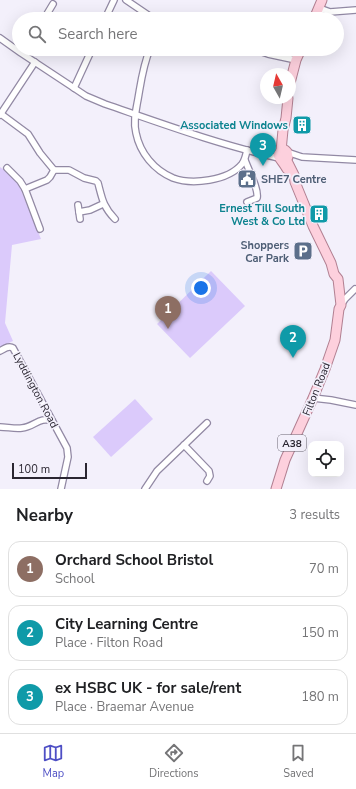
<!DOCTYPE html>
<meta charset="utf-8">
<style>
body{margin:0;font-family:"Nunito Sans",sans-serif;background:#f2f2f2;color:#202124}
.controls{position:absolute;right:12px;bottom:12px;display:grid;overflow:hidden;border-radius:8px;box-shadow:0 4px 16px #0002}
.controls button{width:36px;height:36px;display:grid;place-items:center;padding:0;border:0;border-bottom:1px solid #e0e0e0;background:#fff;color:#202124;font:20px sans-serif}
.compass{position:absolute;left:260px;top:68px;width:36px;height:36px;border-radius:50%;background:#fff;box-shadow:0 4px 16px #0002;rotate:352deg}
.scale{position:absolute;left:12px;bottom:10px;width:75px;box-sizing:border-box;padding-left:4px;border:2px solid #2a2631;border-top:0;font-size:11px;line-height:14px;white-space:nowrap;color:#2a2631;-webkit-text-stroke:3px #f3f0fb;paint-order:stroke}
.you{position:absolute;left:201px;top:288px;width:14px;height:14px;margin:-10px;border:3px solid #fff;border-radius:50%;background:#1a73e8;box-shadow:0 0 0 6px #1a73e833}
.badge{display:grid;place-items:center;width:26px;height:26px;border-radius:50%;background:#4e4fc5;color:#fff;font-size:13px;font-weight:700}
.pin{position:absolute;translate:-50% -33px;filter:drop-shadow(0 1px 2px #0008)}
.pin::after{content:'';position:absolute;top:21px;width:14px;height:12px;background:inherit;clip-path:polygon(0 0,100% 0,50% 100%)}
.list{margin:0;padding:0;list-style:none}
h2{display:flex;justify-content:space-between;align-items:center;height:52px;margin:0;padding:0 16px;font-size:17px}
h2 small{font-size:13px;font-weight:400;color:#757577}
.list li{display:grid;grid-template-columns:26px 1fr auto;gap:12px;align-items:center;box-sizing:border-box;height:56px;margin:0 8px 8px;padding:0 8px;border:1px solid #e0e0e0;border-radius:12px}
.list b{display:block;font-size:15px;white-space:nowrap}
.list p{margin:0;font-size:13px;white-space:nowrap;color:#757577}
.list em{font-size:13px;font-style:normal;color:#757577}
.icon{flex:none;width:22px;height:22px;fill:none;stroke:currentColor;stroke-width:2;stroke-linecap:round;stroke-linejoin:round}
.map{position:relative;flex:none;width:356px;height:489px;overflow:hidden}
.search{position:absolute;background:#fff;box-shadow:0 4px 16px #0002;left:12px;right:12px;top:12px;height:44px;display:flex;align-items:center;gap:10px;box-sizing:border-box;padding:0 14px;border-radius:22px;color:#757577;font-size:15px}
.sheet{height:244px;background:#fff}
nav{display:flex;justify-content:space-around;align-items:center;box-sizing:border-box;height:56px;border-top:1px solid #e0e0e0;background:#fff;font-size:11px;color:#757577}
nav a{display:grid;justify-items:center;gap:2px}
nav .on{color:#4e4fc5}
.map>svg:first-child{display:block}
</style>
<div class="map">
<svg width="356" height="489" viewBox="0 0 356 489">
<rect width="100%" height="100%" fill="#f3f0fb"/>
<g fill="#dbcafb">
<polygon points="0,167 4,170 18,183 41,239 12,245 5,323 13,341 0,347"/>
<polygon points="211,271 245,306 190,358 157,324"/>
<polygon points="135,399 153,419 111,457 93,437"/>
</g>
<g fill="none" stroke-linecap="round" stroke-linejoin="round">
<g stroke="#9289a4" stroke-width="8">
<g id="street">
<polyline points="126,0 154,19"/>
<polyline points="319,8 330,12 356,10"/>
<polyline points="44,19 53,4"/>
<polyline points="105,19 114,0"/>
<path d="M0 38 21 53 74 88 86 96 105 104C163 124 220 145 279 158"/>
<path d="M150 49C143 65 141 82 138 99 136 110 133 122 136 133 140 153 154 170 173 178 192 185 228 181 242 164 245 160 246 155 247 150"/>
<polyline points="253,49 268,54 296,60"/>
<polyline points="74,88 92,49"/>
<path d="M1 114 28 134 40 153 54 170H69L84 178 96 181 98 183C102 198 103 207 115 219"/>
<polyline points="0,115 35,62"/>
<polyline points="287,152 302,157 356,160"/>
<path d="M245 160C248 169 259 189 257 198L247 202"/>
<polyline points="7,168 20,181 25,189 40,229"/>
<polyline points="25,189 47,180 50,177 54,170"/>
<polyline points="78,205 80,219"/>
<polyline points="79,212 90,210 103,204"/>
<polyline points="341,305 345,299 355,289"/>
<path d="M0 351C4 349 9 345 13 348L67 448 68 457 61 489"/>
<polyline points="313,398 331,400 356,405"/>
<path d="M0 427C7 427 15 429 22 428 34 427 40 416 52 421"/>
<polyline points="184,445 209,471 210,476 207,481"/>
<polyline points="145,489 157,471 207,423"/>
</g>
</g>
<g stroke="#b28092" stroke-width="11">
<g id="primary">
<polyline points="314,19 322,0"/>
<polyline points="290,83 296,60 301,49"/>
<polyline points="281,151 283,130 286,118 288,98"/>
<path d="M282 160H285L288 157 287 152 285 150 281 151 278 155C279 158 285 165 287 169"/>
<polyline points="276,489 285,460 313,398 325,369 335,340 339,309 341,305 338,279 334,274 331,263 313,226 295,182 294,175 286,159"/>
</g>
</g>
<use href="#street" stroke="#fff" stroke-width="5.5"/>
<use href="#primary" stroke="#fdd0dd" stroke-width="9"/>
</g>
<defs>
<g id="building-square" transform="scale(1)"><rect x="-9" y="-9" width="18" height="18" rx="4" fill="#0f9aa8" stroke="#f3f0fb"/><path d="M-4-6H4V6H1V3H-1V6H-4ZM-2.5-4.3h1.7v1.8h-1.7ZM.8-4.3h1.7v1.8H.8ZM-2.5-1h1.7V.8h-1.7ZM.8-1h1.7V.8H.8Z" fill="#fff"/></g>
<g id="civic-square" transform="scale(1)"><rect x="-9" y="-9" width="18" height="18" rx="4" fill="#5c6f8a" stroke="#f3f0fb"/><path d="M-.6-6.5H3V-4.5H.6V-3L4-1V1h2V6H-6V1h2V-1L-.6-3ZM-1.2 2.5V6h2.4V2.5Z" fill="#fff"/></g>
<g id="parking-square" transform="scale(1)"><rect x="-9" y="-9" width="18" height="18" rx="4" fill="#5c6f8a" stroke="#f3f0fb"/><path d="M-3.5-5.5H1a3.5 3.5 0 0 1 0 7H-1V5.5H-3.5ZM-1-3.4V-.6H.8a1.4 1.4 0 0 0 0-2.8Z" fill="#fff"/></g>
</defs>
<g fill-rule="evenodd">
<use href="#building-square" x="302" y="125"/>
<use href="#civic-square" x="247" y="179"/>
<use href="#building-square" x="319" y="214"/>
<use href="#parking-square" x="303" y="251"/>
</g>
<g text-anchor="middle" stroke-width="3.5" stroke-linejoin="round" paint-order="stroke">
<rect fill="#f3f0fb" stroke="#66636e" stroke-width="1" x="278" y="435" width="28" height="16" rx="3"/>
<g font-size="10" font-weight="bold" fill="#2a2631">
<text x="292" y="447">A38</text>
</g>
<g font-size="11" font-weight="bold" fill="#0d838f" stroke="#f3f0fb" text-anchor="end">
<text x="288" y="129">Associated Windows</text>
<text x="305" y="212">Ernest Till South<tspan x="305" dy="13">West &amp; Co Ltd</tspan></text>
</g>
<g font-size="11" font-weight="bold" fill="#4e5e75" stroke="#f3f0fb" text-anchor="start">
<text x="261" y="183">SHE7 Centre</text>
<text x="289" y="249" text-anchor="end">Shoppers<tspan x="289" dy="13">Car Park</tspan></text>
</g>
<g font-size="11" fill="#2a2631" stroke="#f3f0fb">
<text transform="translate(316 389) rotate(-68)" y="4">Filton Road</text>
<text transform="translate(36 390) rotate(62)" y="4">Lyddington Road</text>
</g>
</g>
</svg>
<div class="controls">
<button><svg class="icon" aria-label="locate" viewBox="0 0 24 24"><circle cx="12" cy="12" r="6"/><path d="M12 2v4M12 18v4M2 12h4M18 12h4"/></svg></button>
</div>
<svg class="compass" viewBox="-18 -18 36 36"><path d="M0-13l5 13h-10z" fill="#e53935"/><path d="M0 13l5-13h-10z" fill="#757577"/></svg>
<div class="scale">100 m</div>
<div class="you"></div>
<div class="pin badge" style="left:168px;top:329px;background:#8d6e63">1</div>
<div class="pin badge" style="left:293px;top:358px;background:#0f9aa8">2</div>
<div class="pin badge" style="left:263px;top:166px;background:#0f9aa8">3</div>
<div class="search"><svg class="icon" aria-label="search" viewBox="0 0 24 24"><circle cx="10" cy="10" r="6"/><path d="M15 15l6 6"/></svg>Search here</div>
</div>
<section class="sheet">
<h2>Nearby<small>3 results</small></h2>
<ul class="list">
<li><span class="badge" style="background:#8d6e63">1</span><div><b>Orchard School Bristol</b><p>School</p></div><em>70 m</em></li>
<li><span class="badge" style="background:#0f9aa8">2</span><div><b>City Learning Centre</b><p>Place · Filton Road</p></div><em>150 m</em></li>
<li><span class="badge" style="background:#0f9aa8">3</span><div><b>ex HSBC UK - for sale/rent</b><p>Place · Braemar Avenue</p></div><em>180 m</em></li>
</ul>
</section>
<nav>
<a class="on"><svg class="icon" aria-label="map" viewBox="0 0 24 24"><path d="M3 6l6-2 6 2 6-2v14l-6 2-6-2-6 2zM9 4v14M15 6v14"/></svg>Map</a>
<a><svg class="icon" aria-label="directions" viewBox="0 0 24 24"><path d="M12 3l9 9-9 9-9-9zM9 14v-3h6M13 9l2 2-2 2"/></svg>Directions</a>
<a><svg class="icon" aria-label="saved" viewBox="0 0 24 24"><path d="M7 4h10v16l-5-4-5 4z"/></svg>Saved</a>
</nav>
